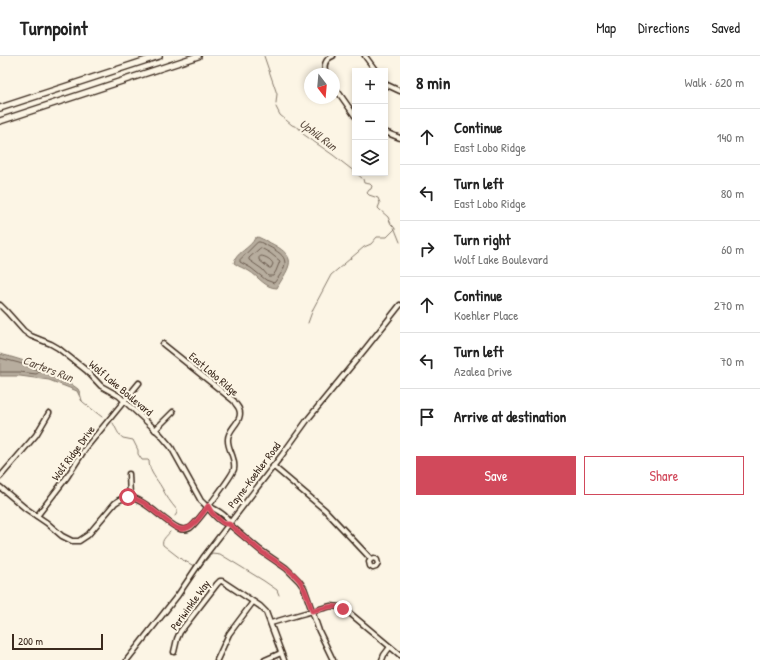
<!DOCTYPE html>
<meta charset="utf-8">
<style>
body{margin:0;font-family:"Patrick Hand",sans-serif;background:#f6f6f6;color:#222}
.controls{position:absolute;right:12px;top:12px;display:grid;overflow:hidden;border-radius:0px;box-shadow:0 2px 6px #0003}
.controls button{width:36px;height:36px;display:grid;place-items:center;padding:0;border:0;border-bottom:1px solid #e0e0e0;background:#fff;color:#222;font:20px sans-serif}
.compass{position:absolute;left:304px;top:12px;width:36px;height:36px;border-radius:50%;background:#fff;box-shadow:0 2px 6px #0003;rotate:164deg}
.scale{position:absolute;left:12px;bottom:10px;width:91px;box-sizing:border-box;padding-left:4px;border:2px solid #3b2a1e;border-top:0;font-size:11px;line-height:14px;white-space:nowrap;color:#3b2a1e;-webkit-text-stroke:3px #fcf5e5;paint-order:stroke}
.stop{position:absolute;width:12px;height:12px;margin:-9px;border:3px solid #d1495b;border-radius:50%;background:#fff}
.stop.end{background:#d1495b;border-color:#fff;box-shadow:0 1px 4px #0008}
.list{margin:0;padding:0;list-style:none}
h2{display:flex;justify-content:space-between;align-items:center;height:52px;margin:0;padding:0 16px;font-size:17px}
h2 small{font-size:13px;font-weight:400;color:#767676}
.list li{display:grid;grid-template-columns:26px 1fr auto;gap:12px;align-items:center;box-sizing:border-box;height:56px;padding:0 16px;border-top:1px solid #e0e0e0}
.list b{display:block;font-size:15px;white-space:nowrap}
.list p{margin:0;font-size:13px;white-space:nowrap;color:#767676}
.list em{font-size:13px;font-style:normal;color:#767676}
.actions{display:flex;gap:8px;padding:12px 16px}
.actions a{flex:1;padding:9px 0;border:1px solid #d1495b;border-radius:0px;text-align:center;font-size:14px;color:#d1495b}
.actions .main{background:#d1495b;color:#fff}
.icon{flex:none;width:22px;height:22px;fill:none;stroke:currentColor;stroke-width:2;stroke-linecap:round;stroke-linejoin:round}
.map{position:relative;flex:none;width:400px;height:604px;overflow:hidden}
header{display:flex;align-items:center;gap:24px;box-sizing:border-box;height:56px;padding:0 20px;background:#fff;border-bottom:1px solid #e0e0e0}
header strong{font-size:19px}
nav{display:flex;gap:22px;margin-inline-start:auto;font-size:14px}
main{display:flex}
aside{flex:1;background:#fff}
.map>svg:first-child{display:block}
</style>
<header>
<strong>Turnpoint</strong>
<nav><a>Map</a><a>Directions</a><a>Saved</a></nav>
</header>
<main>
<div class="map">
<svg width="400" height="604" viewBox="0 0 400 604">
<rect width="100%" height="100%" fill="#fcf5e5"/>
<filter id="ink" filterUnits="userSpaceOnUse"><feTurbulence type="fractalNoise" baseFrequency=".025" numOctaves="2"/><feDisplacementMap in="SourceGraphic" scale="8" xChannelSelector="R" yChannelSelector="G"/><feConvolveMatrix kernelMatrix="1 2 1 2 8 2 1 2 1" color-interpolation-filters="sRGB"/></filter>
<g filter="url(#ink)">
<g fill="#b7ad9e" stroke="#85796b">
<path d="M258 181C268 186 293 195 289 209 287 217 281 224 277 232 265 232 259 221 249 215 244 212 239 211 234 207 235 197 251 192 255 182Z"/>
<path d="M0 298C28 305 55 315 78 333L80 337 82 345 77 335 49 324 20 320H0Z"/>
</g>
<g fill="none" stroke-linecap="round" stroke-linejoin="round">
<g stroke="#6d5e51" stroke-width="1">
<path d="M258 186H260C283 198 295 202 274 227L266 224 251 212 240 206V204Z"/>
<polygon points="261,192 270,197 280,205 276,215 273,220 268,220 262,213 249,204 249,202 259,193"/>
<path d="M261 200C265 200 272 204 273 208L271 212H269L259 204V202Z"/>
<polyline points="0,302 19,307 38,314 39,316 38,317 36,318 20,316 0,316"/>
</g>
<g stroke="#85796b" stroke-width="1">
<polyline points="264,0 277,38 276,47"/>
<polyline points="276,51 280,59 292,69 299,72 303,78 333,99 355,116"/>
<polyline points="356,117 363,123 364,127 370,128 372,130 371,133 369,134 367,137 369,139 378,142 380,147 378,152 380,154 388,161 391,168 394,171 400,186"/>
<polyline points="308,267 313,253 331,219 364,191 371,188 377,181 387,181 395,173"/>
<polyline points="81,344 83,346 102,361"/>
<path d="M113 367C116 372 118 379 123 382 126 383 130 383 133 384L138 394V398L142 404H148L149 405C149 416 157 423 162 432 166 440 171 447 177 454V457L175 460"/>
<path d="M170 476C167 480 161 484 163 489L181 503 194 510"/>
<polyline points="198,514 212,497 220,498 264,525 277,534 279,539"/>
</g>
<g stroke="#3b2a1e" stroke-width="7">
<g id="minor">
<polyline points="365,0 376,15"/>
<path d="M326 18C323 10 325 3 333 0"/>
<polyline points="385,28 400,35"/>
<polyline points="334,30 355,60"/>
<polyline points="385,76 400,82"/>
<path d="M0 249 7 256 24 275 31 280 51 288 58 292 87 315 101 330 119 340 160 378 171 391 201 445C209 451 218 468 229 468"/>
<polyline points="155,374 173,356"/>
<polyline points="273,410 325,454 371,503 374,502 377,504 378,508 376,511 373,512 370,510 369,506 371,503"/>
<polyline points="129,418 130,441"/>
<polyline points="0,421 36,379 49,357"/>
<path d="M0 431 25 452 47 467 62 480 72 485H79L88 479 115 447C120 443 126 440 133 442 146 445 164 465 178 472 182 474 186 474 190 472 196 468 233 419 234 413 236 401 227 393 228 383 228 372 244 365 239 353 238 350 235 348 234 345L163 288"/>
<path d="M208 450C215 453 228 459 229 467"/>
<polyline points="37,460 67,421 85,393 139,327"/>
<polyline points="229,468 260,494 286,512 299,525 304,532 319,575 333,604"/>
<polyline points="271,567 298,559 331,550 340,551 346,554 400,599"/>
<polyline points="174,596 177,583 180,576 217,528 220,525 222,525 260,550 266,556 284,604"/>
<polyline points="127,604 178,539 203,502 282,399 308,363 366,292 400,249"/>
<polyline points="217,604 229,578 253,546"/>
<polyline points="265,604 281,597"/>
<polyline points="382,604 384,599 390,591"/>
</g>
</g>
<g stroke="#3b2a1e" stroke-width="8">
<g id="highway">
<polyline points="0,52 159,0"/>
<polyline points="0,65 198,0"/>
</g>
</g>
<use href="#minor" stroke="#fcf5e5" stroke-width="4"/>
<use href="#highway" stroke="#fcf5e5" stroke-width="5.5"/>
</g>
</g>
<g fill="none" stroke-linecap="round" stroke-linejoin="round" filter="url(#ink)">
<path stroke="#d1495b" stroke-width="5" d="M128 441 134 442 144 447 172 469C175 471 178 473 181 473 192 475 202 458 208 450L212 457 223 467 226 468H229C240 477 251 487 262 496 275 505 289 512 299 524 306 533 309 545 312 555 323 553 333 547 343 553"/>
</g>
<g text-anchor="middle" stroke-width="4" stroke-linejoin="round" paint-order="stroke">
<g font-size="11" fill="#3b2a1e" stroke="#fcf5e5">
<text transform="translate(214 318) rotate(40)" y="4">East Lobo Ridge</text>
<text transform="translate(121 332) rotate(40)" y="4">Wolf Lake Boulevard</text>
<text transform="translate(73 397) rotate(-54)" y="4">Wolf Ridge Drive</text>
<text transform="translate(254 419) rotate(-53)" y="4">Payne-Koehler Road</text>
<text transform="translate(190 549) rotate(-54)" y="4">Periwinkle Way</text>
</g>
<g font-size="12" font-style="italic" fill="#605144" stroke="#fcf5e5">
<text transform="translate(318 79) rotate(37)" y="4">Uphill Run</text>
<text transform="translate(48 313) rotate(21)" y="4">Carters Run</text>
</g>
</g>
</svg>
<div class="controls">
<button>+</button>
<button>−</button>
<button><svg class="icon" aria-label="layers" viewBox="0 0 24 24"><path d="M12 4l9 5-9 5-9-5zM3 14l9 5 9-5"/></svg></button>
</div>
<svg class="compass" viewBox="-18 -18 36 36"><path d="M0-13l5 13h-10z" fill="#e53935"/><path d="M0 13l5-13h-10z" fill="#767676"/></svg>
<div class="scale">200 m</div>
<div class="stop" style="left:128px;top:441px"></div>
<div class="stop end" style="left:343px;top:553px"></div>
</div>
<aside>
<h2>8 min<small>Walk · 620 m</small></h2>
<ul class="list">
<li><svg class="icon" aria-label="ahead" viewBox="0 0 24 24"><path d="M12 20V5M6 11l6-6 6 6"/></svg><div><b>Continue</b><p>East Lobo Ridge</p></div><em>140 m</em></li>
<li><svg class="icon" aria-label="left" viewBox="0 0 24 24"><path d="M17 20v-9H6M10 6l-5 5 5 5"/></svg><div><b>Turn left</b><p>East Lobo Ridge</p></div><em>80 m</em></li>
<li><svg class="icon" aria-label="right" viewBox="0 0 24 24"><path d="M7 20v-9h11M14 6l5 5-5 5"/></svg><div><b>Turn right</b><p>Wolf Lake Boulevard</p></div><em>60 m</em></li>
<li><svg class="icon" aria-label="ahead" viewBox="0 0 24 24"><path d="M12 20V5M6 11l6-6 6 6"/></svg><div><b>Continue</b><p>Koehler Place</p></div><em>270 m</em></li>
<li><svg class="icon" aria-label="left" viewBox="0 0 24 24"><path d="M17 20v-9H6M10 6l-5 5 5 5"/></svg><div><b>Turn left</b><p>Azalea Drive</p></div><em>70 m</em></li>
<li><svg class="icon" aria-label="arrive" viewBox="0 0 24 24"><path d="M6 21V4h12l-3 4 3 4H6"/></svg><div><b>Arrive at destination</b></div></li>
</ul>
<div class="actions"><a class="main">Save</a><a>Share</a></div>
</aside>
</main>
